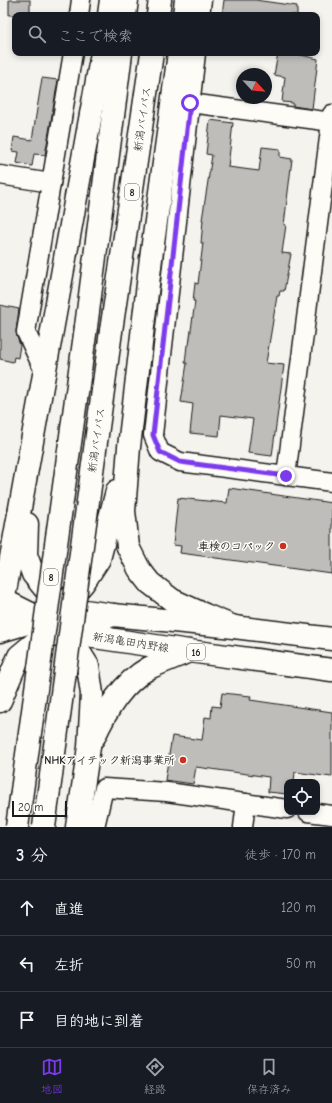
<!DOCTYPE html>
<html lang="ja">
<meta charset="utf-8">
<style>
body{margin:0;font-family:"Comic Neue","Klee One",sans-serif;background:#242831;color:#f1f3f6}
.controls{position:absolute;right:12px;bottom:12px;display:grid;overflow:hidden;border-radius:8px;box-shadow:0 2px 6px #0003}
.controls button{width:36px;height:36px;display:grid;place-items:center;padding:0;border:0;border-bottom:1px solid #363941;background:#171b24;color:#f1f3f6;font:20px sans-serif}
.compass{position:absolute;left:236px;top:68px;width:36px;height:36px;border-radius:50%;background:#171b24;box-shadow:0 2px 6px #0003;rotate:116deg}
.scale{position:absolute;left:12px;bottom:10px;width:55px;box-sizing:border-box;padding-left:4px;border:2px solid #1c1c1c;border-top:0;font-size:11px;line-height:14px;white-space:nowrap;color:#1c1c1c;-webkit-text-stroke:3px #fdfcf7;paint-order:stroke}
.stop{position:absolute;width:12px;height:12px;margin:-9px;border:3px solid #7c3aed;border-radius:50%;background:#fff}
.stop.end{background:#7c3aed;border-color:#fff;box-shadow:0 1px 4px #0008}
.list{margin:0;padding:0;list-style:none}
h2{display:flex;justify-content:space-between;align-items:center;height:52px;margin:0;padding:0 16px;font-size:17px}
h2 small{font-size:13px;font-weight:400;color:#9ea1a6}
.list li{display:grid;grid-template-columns:26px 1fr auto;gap:12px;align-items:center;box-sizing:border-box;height:56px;padding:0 16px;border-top:1px solid #363941}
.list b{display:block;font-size:15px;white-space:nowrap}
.list em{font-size:13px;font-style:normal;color:#9ea1a6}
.icon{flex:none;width:22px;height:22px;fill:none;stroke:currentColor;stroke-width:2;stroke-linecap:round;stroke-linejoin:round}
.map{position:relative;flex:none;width:332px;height:827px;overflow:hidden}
.search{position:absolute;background:#171b24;box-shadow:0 2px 6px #0003;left:12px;right:12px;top:12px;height:44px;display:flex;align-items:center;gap:10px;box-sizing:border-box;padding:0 14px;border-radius:8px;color:#9ea1a6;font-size:15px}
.sheet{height:220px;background:#171b24}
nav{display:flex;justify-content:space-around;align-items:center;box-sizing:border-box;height:56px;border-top:1px solid #363941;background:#171b24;font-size:11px;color:#9ea1a6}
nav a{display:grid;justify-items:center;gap:2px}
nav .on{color:#7c3aed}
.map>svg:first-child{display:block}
</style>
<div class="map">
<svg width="332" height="827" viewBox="0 0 332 827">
<rect width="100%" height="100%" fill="#f4f3ee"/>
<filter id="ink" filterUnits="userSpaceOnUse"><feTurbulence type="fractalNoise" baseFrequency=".025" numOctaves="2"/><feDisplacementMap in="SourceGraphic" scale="8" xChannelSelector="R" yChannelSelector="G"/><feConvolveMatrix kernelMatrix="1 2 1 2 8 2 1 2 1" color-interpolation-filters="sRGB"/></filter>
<g filter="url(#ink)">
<g fill="#bebdba" stroke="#1c1c1c">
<rect x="9" y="0" width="21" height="15"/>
<polygon points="224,0 255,0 297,6 297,15 222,15"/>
<polygon points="278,53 292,53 318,59 312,109 293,106 293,103 282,102 285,77 274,75"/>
<polygon points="42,78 58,80 45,155 34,154 32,166 17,163 19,152 12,151 14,137 32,140"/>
<polygon points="210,120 233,123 228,167 259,171 262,147 280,149 280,157 292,159 284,225 286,225 282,253 291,254 284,291 280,291 279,296 277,296 266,363 284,365 272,456 248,453 253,419 221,415 219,436 190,433 193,404 181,402 187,363 185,363 187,345 189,345 195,301 193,301 195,283 198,284 203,243 201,243 203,220 202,220 212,155 206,154"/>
<polygon points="0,305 19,309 16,331 17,337 20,345 18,358 14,357 13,362 0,359"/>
<polygon points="229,488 332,503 332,574 180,553 181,546 173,545 178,498 227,503"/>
<polygon points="222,693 251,696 250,700 332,712 332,777 295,772 294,782 287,782 287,794 268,792 269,777 196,767 193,784 165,780 172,736 202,740 205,717 211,718 212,706 220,707"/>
</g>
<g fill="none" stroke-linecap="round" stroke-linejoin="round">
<g stroke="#1c1c1c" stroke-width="21">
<g id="minor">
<polyline points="79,15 81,0"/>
<polyline points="200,15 202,0"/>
<polyline points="196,53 153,435 160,452 180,462 332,482"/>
<polyline points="190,103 332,122"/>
<polyline points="0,175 51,183"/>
<polyline points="44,371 26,332 73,53"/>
<polyline points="286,476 332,114"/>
<polyline points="308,812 332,815"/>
<polyline points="95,827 104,788 167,792 287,809"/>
<polyline points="243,827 246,803"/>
</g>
</g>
<g stroke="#1c1c1c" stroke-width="25">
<g id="primary">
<polyline points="57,607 113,615 234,627 332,639"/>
<polyline points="88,636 189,651 332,670"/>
</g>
</g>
<g stroke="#1c1c1c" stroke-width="25">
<g id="trunk">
<polyline points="109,15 111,0"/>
<polyline points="125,15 127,0"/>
<polyline points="158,15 160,0"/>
<polyline points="184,15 186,0"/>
<polyline points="179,53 151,258 129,447 124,511 128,547 139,569 150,583 172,600 205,615 234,627"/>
<polyline points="86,327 121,53"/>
<polyline points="111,331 152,53"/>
<polyline points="27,524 26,555 33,574 60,607 107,638"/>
<polyline points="3,600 41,619 59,633 78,650 88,666 92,694 89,747 77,827"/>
<polyline points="0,619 102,53"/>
<polyline points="0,631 41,619 60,607 72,596 84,582 99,559 117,491"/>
<polyline points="0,701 19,656 37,641 113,615"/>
<path d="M94 737C106 711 122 683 149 668 161 662 176 657 189 651"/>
</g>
</g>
<use href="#minor" stroke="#fdfcf7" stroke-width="18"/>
<use href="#primary" stroke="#fdfcf7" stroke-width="22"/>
<use href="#trunk" stroke="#fdfcf7" stroke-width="22"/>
<g stroke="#1c1c1c" stroke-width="25" stroke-linecap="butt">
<g id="trunk-bridge">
<polyline points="17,827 86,327"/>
<polyline points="44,827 111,331"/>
</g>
</g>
<use href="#trunk-bridge" stroke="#fdfcf7" stroke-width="22"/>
</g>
</g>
<g fill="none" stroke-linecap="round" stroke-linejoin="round" filter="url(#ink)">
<polyline stroke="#7c3aed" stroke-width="5" points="190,103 153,435 160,452 180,462 286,476"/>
</g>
<g fill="#c8321e" stroke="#fdfcf7" stroke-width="1.5">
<circle cx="283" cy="546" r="4"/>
<circle cx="183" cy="760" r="4"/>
</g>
<g text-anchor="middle" stroke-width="3" stroke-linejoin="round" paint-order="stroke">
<g fill="#fdfcf7" stroke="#605f5e" stroke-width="1">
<rect x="125" y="184" width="14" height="16" rx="3"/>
<rect x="44" y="569" width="14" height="16" rx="3"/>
<rect x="187" y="644" width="18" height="16" rx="3"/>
</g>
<g font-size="10" font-weight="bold" fill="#1c1c1c">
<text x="132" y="196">8</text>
<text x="51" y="581">8</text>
<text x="196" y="656">16</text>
</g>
<g font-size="11" fill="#1c1c1c" stroke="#fdfcf7">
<text transform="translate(142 119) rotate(-82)" y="4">新潟バイパス</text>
<text transform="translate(96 440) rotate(-82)" y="4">新潟バイパス</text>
<text transform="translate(131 642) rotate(9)" y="4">新潟亀田内野線</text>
</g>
<g font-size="11" font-weight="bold" fill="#1c1c1c" stroke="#fdfcf7" text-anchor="end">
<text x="275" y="550">車検のコパック</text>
<text x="175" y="764">NHKアイテック新潟事業所</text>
</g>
</g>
</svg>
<div class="controls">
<button><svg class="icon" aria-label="locate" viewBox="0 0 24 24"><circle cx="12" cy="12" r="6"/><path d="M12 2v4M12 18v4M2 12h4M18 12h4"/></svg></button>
</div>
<svg class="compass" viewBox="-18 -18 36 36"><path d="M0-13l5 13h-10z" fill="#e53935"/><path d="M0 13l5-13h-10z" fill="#9ea1a6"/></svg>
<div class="scale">20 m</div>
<div class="stop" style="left:190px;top:103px"></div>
<div class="stop end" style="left:286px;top:476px"></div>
<div class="search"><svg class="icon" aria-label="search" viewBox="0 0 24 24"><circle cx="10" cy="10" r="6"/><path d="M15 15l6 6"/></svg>ここで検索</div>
</div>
<section class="sheet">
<h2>3 分<small>徒歩 · 170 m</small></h2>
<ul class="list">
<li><svg class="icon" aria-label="ahead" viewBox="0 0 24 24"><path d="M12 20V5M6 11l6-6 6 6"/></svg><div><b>直進</b></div><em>120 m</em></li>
<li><svg class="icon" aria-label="left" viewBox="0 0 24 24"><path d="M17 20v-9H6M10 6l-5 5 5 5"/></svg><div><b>左折</b></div><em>50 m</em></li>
<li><svg class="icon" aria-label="arrive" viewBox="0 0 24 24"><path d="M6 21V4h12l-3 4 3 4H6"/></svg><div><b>目的地に到着</b></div></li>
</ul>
</section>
<nav>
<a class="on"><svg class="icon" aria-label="map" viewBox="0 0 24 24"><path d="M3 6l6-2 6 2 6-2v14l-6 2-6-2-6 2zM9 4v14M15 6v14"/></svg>地図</a>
<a><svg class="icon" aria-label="directions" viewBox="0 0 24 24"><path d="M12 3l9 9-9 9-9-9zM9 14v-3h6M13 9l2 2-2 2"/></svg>経路</a>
<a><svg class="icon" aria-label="saved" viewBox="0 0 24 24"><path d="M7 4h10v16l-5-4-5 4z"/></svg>保存済み</a>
</nav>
